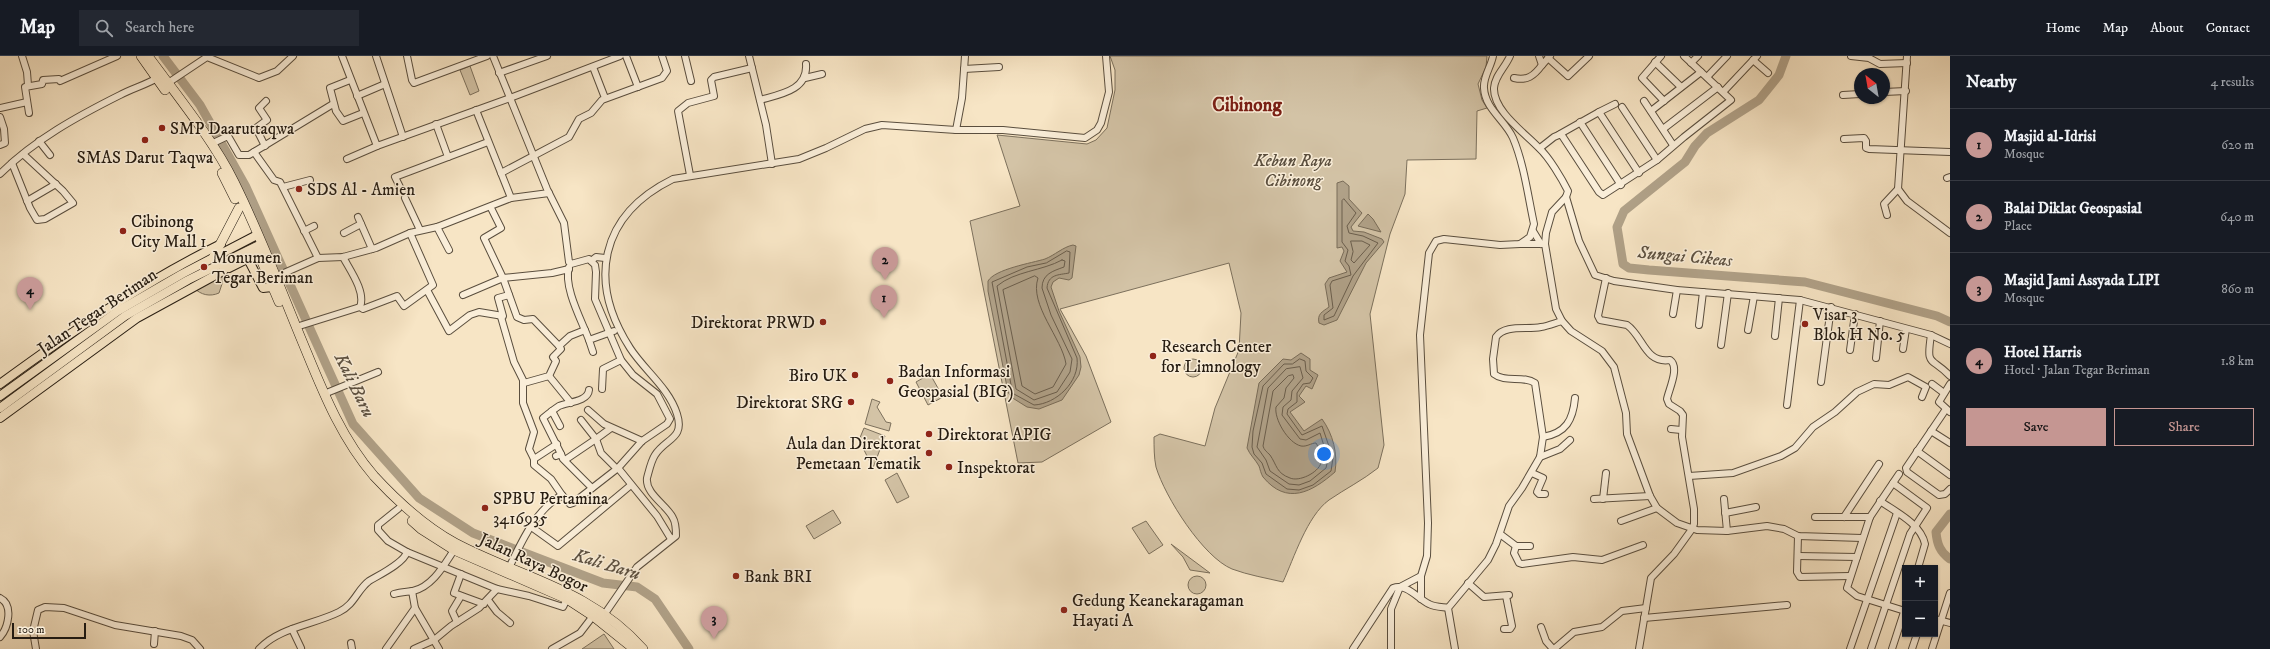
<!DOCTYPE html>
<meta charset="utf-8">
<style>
body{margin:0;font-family:"IM FELL DW Pica",serif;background:#242831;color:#f1f3f6}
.controls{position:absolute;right:12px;bottom:12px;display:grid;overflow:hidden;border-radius:0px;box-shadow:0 1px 3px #0004}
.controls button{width:36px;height:36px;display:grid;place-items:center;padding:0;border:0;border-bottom:1px solid #363941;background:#171b24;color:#f1f3f6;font:20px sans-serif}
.compass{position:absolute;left:1854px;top:12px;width:36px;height:36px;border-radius:50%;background:#171b24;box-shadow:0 1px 3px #0004;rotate:329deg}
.scale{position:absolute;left:12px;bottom:10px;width:74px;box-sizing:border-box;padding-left:4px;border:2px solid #261c11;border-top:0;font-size:11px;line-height:14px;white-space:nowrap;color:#261c11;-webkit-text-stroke:3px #faeed9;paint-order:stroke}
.you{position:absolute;left:1324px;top:398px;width:14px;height:14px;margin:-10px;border:3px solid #fff;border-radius:50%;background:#1a73e8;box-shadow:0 0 0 6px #1a73e833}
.badge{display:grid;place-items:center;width:26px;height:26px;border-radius:50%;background:#c59692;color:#111;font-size:13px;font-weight:700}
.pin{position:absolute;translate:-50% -33px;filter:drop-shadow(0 1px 2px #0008)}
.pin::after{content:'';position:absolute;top:21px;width:14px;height:12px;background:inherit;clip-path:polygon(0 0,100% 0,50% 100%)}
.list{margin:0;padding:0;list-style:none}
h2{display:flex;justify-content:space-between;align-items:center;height:52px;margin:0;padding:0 16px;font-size:17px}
h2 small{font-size:13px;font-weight:400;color:#9ea1a6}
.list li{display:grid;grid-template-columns:26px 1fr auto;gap:12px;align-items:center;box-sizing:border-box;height:72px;padding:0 16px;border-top:1px solid #363941}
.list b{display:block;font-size:15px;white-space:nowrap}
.list p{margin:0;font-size:13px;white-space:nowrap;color:#9ea1a6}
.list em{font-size:13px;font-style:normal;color:#9ea1a6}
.actions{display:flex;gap:8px;padding:12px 16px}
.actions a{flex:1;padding:9px 0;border:1px solid #c59692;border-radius:0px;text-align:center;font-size:14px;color:#c59692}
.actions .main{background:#c59692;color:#111}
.icon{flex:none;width:22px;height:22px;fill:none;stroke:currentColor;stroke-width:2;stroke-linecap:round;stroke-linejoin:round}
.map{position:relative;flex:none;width:1950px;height:593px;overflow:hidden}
header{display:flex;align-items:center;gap:24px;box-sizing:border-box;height:56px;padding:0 20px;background:#171b24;border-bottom:1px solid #363941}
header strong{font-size:19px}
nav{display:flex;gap:22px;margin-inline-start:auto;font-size:14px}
.search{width:280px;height:36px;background:#242831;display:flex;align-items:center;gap:10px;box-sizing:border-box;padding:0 14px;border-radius:0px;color:#9ea1a6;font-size:15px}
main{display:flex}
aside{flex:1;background:#171b24}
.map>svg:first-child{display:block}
</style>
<header>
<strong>Map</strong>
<div class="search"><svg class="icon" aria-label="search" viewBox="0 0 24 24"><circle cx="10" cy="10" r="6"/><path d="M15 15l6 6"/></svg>Search here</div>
<nav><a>Home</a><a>Map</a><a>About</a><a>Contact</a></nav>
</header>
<main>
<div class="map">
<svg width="1950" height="593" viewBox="0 0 1950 593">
<rect width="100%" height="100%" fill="#f7e5c5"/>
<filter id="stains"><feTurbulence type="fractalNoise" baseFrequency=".005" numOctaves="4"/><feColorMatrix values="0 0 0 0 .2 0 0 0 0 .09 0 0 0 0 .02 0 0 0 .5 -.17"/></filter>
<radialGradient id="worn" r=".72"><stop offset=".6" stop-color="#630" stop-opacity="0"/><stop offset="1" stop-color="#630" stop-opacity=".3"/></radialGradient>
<g fill="#d3c3a6" stroke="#7c705c">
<path d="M1110 0H1487L1486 11 1478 28 1482 44 1487 52 1477 55 1476 103 1407 104 1405 138 1390 178 1370 258 1384 389 1378 412C1363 424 1345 433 1329 444 1307 460 1294 502 1283 526 1266 522 1248 519 1232 513 1203 501 1165 441 1156 411 1154 402 1154 390 1154 381L1160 378 1205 390 1215 352 1239 294 1241 257 1229 207 1060 253 1086 300 1111 366 1042 406 1018 407 970 165 1020 150 997 79 1087 88 1096 84 1107 72 1115 34V14Z"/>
<polygon points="470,10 479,35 470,39 460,14"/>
<path d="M222 216 223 225 219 237C210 241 201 239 194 232Z"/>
<circle cx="1193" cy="312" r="9"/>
<polygon points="930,318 943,341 928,349 916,326"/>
<polygon points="872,343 880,346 877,351 886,366 891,367 889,375 865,368"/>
<polygon points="864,372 885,380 873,412 859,384"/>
<polygon points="897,417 909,441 897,447 885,424"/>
<polygon points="833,454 841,467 814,483 806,470"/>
<polygon points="1146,465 1163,489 1149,498 1132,472"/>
<polygon points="1171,488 1210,517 1190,514 1183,501"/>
<circle cx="1197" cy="529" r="9"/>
<polygon points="604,578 614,593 582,593"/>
</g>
<g fill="#b0a188" stroke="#796c58">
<path d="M1343 125 1349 130V143L1362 157 1351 171 1353 175 1364 176 1382 183 1384 186 1366 207 1337 264 1324 269 1319 267C1317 258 1322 256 1329 251L1325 228 1329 222 1347 216 1340 205 1344 195 1342 191 1337 192V127Z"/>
<polygon points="1368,158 1373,163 1381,176 1358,170"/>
<path d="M1073 189 1076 190 1072 222 1069 224 1059 222 1053 226 1051 231 1059 255 1080 301 1081 311 1079 319 1062 344 1039 353 1027 351 1011 341 1008 336 988 235V225C995 213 1032 207 1045 203 1055 199 1063 191 1073 189Z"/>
<path d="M1301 297 1310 303V314L1318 319 1312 333 1306 330 1299 340 1305 346 1290 356 1304 375 1322 363C1333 378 1338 398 1335 416 1312 436 1287 450 1263 421 1261 418 1260 413 1259 410 1255 403 1250 399 1247 392L1259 327 1283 303 1291 304Z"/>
</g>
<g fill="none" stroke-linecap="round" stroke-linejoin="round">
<g stroke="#6b5e4c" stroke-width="1">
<polygon points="1344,143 1356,157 1347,170 1349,177 1363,180 1378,187 1353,220 1334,260 1324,264 1324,259 1333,252 1330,229 1332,225 1351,219 1349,210 1345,205 1348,194 1342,186 1342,145"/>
<polygon points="1351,185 1362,185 1370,189 1354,207 1351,204 1353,196"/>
<path d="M1067 195 1070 196 1069 217C1059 219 1048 218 1047 232L1077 302C1080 326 1056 348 1034 349L1014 338 1012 334 992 226 1027 211 1046 207Z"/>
<path d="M1062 204 1065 205 1064 211C1053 215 1042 218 1042 232L1051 259 1072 303 1070 316 1057 336 1034 344 1016 333 997 230C1015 215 1042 215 1062 204Z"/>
<path d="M1035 220 1038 222C1029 249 1062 282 1066 308L1053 331 1035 338 1022 330 1003 234Z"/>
<polygon points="1300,303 1305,305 1306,315 1313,322 1310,327 1303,328 1297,337 1297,346 1288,353 1287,358 1302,379 1322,370 1333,402 1331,415 1313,429 1299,434 1287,433 1266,418 1262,407 1254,398 1252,391 1253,375 1263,330 1284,308 1292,308"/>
<polygon points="1300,311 1303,322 1292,335 1291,344 1283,351 1282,359 1300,383 1306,384 1320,377 1328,403 1326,412 1310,425 1299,429 1289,428 1270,415 1266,404 1257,391 1268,332 1286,313"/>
<path d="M1293 319 1294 322 1286 332 1284 342 1276 351C1274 363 1288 387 1301 390 1307 391 1311 387 1316 387 1319 392 1324 402 1321 407 1318 417 1299 426 1290 422 1276 417 1277 409 1270 399 1267 396 1264 394 1263 390L1273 335 1288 320Z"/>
</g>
<g stroke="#b0a188" stroke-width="9">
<polyline points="163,0 200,49 246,131 353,368 419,442 473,477 603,527 637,531 655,543 689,593"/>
<polyline points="1786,0 1779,19 1759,44 1707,77 1695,90 1685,106 1624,155 1617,171 1623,208 1629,212 1649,214 1805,226 1937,260 1950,266"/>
<path d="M1950 458 1936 476C1937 488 1940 496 1950 503"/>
</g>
<g stroke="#5a4e3e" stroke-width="8">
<g id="minor">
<polyline points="22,0 27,16 28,29"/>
<polyline points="342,0 377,90 510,42 620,0"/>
<polyline points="376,0 403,81"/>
<polyline points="407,0 412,24 414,27 487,0"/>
<path d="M493 0 547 133 564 167 569 206 571 208 589 203 595 209 596 216 595 243 621 304 633 319 657 338 670 363 667 368 642 385 618 412 573 447 570 448 562 439C535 454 521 487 508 514"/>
<polyline points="626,0 638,31"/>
<polyline points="685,0 691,25"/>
<polyline points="749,0 766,69 772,108"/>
<path d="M1510 0C1505 12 1495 19 1494 32 1493 55 1525 77 1539 92 1549 101 1562 123 1568 135L1566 141 1552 156 1546 177 1545 188 1556 253 1562 265 1571 275 1602 295 1614 311 1626 357 1627 378 1650 440 1657 452 1677 467 1697 474 1727 475 1767 470 1784 473 1798 480 1862 482"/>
<polyline points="1539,0 1542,9 1550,0"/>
<polyline points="1661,0 1642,22 1664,45"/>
<polyline points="1851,0 1869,2 1880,8 1907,7"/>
<polyline points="1907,0 1898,133 1907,145 1950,177"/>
<polyline points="1548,2 1568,20 1589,0"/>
<polyline points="1753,4 1768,17"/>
<polyline points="1655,6 1681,31"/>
<polyline points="1691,7 1698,0"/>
<polyline points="593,11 605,42"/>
<polyline points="964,13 999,11"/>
<polyline points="499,17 547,0"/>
<polyline points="1707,21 1727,0"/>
<polyline points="805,22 822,18"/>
<path d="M1514 22C1527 25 1534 20 1542 9"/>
<polyline points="350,24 330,32 336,55 343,65 363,57"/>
<polyline points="168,27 207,1 259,22 277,15 293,0"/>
<polyline points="1724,35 1757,0"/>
<polyline points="1884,36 1906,35"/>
<polyline points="1843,39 1860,38"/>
<polyline points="357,40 385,28"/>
<path d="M760 44C781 38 808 34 806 8"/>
<polyline points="1644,45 1673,89"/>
<polyline points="1622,51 1657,104"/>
<polyline points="0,52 27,46"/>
<polyline points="476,54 511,142"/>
<polyline points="1651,55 1701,16"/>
<polyline points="1599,56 1615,48"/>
<polyline points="29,57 25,31 42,28 43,24 59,23 60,25 117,0"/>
<polyline points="0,61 4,73 5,87 0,89"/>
<polyline points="1580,66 1621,129"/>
<polyline points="436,68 448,101"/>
<polyline points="1663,73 1718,31"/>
<polyline points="956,74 962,42 965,0"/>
<polyline points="1560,78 1599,56 1639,117"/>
<polyline points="1844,83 1864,82 1866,85 1866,92 1869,93 1950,96"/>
<polyline points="39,85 50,99"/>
<polyline points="211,88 228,80 239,99 249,99 333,48"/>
<polyline points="265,90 256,72 267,64 259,52 266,45"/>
<polyline points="1540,92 1554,81 1561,78 1599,136 1603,139 1657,104 1684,81 1731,44 1684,0"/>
<polyline points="254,96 274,124 280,126 318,202"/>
<polyline points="347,103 377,90"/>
<polyline points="12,107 30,152 37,164 45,163 73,147 63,135 23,98"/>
<polyline points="501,117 569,81 579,63 591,57 602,44 662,22 667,15 662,0"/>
<path d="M0 118C34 84 78 60 120 39 133 32 146 29 159 21"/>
<polyline points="690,119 678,55 688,47 714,40 711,24 714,21 752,12"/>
<polyline points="1947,122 1950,121"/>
<polyline points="283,131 310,124"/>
<polyline points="402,135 395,121 488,86"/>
<polyline points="1566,141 1579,185 1595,219 1614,225 1677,234 1800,244 1931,279 1950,288"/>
<polyline points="405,142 420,174"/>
<polyline points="27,145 56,128"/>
<polyline points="491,152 501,172 484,182 503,222 517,261 524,264 533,263 559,290"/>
<polyline points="1887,159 1884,148 1898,133"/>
<polyline points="358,161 372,193"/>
<polyline points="437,171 449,194"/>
<polyline points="304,175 314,170"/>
<polyline points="1533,175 1541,188"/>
<polyline points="344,177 361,168"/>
<polyline points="1520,188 1545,188"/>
<path d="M343 201C350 214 366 236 360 251"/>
<polyline points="591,205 596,201 605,202"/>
<path d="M569 211C563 231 582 265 589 284"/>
<polyline points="275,221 318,202 343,201 376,192 410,177 437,171 511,142 549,137"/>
<path d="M1606 222 1598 260 1600 264 1627 269C1643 280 1645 308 1670 304 1680 311 1669 333 1667 343L1669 348 1680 355 1683 359 1682 381 1694 453V468L1692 473 1674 498 1651 522 1639 593"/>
<polyline points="427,234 449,275 470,259 479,256 503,260 498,242 509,239"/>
<polyline points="463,239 503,222 552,217 569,213"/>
<polyline points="1673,258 1677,234"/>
<polyline points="501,261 514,306 523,324 523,347 534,376 529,393 534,403 534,409 551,423 562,439"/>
<polyline points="1699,269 1703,236"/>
<polyline points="296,271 360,251 363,253 397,240 404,250 433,229 410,177"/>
<polyline points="1748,274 1754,240"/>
<path d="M1931 279C1926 312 1931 300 1950 320"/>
<polyline points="1775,280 1779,242"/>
<polyline points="1721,289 1728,237"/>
<polyline points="1903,293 1906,273"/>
<polyline points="1850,294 1855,258"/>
<polyline points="593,296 589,284 614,275"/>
<polyline points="1876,302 1880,265"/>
<polyline points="549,320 571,347"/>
<polyline points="1821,326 1831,251"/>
<polyline points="524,327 549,320 556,305 553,301 561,293 559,290 570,280 585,274"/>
<polyline points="1932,328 1944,337"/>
<polyline points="1950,328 1939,346 1950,356"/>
<polyline points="602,333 603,313 621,304"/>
<polyline points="324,338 378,316"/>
<polyline points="1787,349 1800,244"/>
<polyline points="1946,353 1906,412 1907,416 1939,439 1945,438 1950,433"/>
<polyline points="588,354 604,368 642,385"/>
<polyline points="552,355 560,370"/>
<polyline points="581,364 596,383 611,372"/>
<polyline points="1671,373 1681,374"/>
<polyline points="1931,375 1950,387"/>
<path d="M1543 381C1566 377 1573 364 1575 342"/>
<polyline points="1917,395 1950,419"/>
<path d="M561 398 543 362C548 358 553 354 559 350 567 346 588 346 589 334"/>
<polyline points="556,400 561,398 563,403 592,432"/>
<polyline points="1540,401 1560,393 1570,384"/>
<polyline points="534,403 557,388"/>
<polyline points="565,404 596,383 601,397 617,413"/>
<polyline points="618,412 657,460 671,483"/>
<polyline points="1532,417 1543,422 1537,436 1539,438 1545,438"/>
<polyline points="1899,418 1870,461 1847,532 1857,540 1905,555"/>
<polyline points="1689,420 1733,417 1781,400 1795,392 1813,371 1835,356 1857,336 1874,328 1889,329 1908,321 1926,331 1922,341"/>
<polyline points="1594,443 1650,440"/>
<polyline points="1603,443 1606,417"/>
<polyline points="1724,443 1727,475"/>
<path d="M1880 445C1896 456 1921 468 1925 488L1918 512"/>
<polyline points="1725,457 1756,451"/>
<polyline points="1815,461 1870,461"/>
<polyline points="1844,461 1879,408"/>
<polyline points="1621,465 1657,452"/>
<polyline points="530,470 558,490 631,429"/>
<polyline points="1500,478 1516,490 1530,490"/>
<polyline points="1798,480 1797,516 1800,521 1850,520"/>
<polyline points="1516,490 1514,497 1519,507 1522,508 1573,501 1602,504 1643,489"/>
<polyline points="407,496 497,533 529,540 563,551 567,543"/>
<polyline points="1798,500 1857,501"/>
<polyline points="461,518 454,537 484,548"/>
<polyline points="1468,527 1484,541 1509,539"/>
<polyline points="412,535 415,552 439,593"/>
<path d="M394 538C401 536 407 536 413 535 433 530 444 509 454 494"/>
<path d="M0 542C14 549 8 572 0 581"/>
<polyline points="1421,543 1421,520"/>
<polyline points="488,544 497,556 510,567"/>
<path d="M604 559 637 511 676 480C676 474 676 467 673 462 667 449 645 438 647 422 649 415 651 405 655 399 666 382 685 383 677 358 669 332 644 314 630 292 587 225 600 159 673 123L799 103 826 92 865 73 882 69 956 74H1003L1085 82 1097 74 1101 67 1109 36 1106 0"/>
<polyline points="1644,562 1787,549"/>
<polyline points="1935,563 1950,567"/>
<polyline points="457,566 452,555 461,540"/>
<polyline points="1541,571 1546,585 1553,593"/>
<polyline points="292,573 301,592"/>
<polyline points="1504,573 1510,573 1512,570 1506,540"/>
<polyline points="351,587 352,593"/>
<polyline points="154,588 155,575"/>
<polyline points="36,593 33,575 38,554 45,551 64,552 115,569 181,580 192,584 200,593"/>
<path d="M259 593C280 571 313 569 339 556 355 548 357 534 369 525 379 519 404 507 407 496L388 485 378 474V469L398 453"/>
<polyline points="386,593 415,552"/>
<polyline points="414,593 434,584 451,570 479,552 497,533"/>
<polyline points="552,593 580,577 593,560"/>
<path d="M1353 593 1393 532C1407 527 1418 543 1429 548 1435 551 1442 551 1448 552"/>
<path d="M1391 593V553L1400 531 1421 520 1427 500 1428 467 1420 279 1429 197 1436 185 1444 183 1500 189 1520 188 1530 181 1534 168C1528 140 1524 108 1513 82 1505 64 1485 53 1484 32 1483 21 1491 11 1493 0"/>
<path d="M1455 593 1448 552 1488 504 1496 488 1509 450 1522 432 1540 401 1543 381 1535 327C1523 319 1505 327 1494 318L1493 303 1496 281C1505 268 1527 274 1541 271 1548 270 1555 267 1562 265"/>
<polyline points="1554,593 1574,576 1602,571 1622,555 1646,552"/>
<polyline points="1850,593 1897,457"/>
<polyline points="1871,593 1910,478 1927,452 1893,427"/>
<polyline points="1892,593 1905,553"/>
<polyline points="1912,593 1917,578"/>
<polyline points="1932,593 1950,537"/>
</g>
</g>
<g stroke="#261c11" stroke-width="10">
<g id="major">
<polyline points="248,203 263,232 272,231"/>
<polyline points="229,212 259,197"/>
<path d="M0 328C71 276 142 227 221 188"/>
<polyline points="0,340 118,255 182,218 257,179"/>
<polyline points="0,352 125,260 188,224 261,188"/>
<polyline points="0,362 137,262 223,215 236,201"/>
</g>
</g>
<g stroke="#261c11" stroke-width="10">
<g id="highway">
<polyline points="141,0 165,34"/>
<path d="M148 0C176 38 214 85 234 126 262 182 283 240 307 297 325 341 343 384 374 420 398 446 424 470 455 487 521 522 590 533 643 593"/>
<polyline points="222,117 235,143"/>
<polyline points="214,200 239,152"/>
<polyline points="260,201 279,246"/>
<polyline points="412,465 421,473 454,494 567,543 593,560 634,593"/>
</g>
</g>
<use href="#minor" stroke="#faeed9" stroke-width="6"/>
<use href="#major" stroke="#f7e5c5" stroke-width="8"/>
<use href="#highway" stroke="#f7e5c5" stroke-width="9"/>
</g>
<g fill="#8f2418" stroke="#faeed9" stroke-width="1.5">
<circle cx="162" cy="72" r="4"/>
<circle cx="145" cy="84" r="4"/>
<circle cx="299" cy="133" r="4"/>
<circle cx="123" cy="175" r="4"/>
<circle cx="204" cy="211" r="4"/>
<circle cx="823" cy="266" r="4"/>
<circle cx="1805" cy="268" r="4"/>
<circle cx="1153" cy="300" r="4"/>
<circle cx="855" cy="319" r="4"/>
<circle cx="890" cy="325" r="4"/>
<circle cx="851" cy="346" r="4"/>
<circle cx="929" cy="378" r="4"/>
<circle cx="929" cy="397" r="4"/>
<circle cx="949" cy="411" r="4"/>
<circle cx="485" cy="452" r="4"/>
<circle cx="736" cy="520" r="4"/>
<circle cx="1064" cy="554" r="4"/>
</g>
<g text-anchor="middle" stroke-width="3" stroke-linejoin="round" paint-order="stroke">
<g font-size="17" fill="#261c11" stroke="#faeed9" text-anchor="start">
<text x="170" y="78">SMP Daaruttaqwa</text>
<text x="145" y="107" text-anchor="middle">SMAS Darut Taqwa</text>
<text x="307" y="139">SDS Al - Amien</text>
<text x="131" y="171">Cibinong<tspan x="131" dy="20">City Mall 1</tspan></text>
<text x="212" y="207">Monumen<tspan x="212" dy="20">Tegar Beriman</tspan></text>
<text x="1813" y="264">Visar 3<tspan x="1813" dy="20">Blok H No. 5</tspan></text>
<text x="815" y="272" text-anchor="end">Direktorat PRWD</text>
<text x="1161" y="296">Research Center<tspan x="1161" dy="20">for Limnology</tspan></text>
<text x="898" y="321">Badan Informasi<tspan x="898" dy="20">Geospasial (BIG)</tspan></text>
<text x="847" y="325" text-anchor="end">Biro UK</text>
<text x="843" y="352" text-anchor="end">Direktorat SRG</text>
<text x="937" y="384">Direktorat APIG</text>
<text x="921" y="393" text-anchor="end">Aula dan Direktorat<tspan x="921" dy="20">Pemetaan Tematik</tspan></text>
<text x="957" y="417">Inspektorat</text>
<text x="493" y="448">SPBU Pertamina<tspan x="493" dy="20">3416935</tspan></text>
<text x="744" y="526">Bank BRI</text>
<text x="1072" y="550">Gedung Keanekaragaman<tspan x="1072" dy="20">Hayati A</tspan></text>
</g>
<g font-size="17" font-style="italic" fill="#5a4e3e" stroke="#faeed9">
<text x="1293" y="110">Kebun Raya<tspan x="1293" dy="20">Cibinong</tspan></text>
</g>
<g font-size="17" fill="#261c11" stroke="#faeed9">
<text transform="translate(97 255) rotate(-34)" y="6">Jalan Tegar Beriman</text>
<text transform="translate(534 506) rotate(25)" y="6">Jalan Raya Bogor</text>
</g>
<g font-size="18" font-style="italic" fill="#5d5141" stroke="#faeed9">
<text transform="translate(1685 200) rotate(5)" y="6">Sungai Cikeas</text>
<text transform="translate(355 329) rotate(64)" y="6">Kali Baru</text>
<text transform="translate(607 508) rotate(17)" y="6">Kali Baru</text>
</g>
<g font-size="19" font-weight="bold" fill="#7a1f14" stroke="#faeed9">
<text x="1247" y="55">Cibinong</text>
</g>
</g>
<rect width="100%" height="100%" filter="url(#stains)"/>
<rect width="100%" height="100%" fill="url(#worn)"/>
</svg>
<div class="controls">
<button>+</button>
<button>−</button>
</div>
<svg class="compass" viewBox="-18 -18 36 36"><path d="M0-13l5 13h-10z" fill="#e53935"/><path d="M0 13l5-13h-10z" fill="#9ea1a6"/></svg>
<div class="scale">100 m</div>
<div class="you"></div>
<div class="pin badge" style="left:884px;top:262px">1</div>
<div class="pin badge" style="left:885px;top:224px">2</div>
<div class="pin badge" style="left:714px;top:583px">3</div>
<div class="pin badge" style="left:30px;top:254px">4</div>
</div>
<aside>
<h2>Nearby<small>4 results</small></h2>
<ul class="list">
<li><span class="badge">1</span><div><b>Masjid al-Idrisi</b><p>Mosque</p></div><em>620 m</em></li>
<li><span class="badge">2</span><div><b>Balai Diklat Geospasial</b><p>Place</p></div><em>640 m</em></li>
<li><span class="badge">3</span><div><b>Masjid Jami Assyada LIPI</b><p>Mosque</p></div><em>860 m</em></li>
<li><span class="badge">4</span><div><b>Hotel Harris</b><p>Hotel · Jalan Tegar Beriman</p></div><em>1.8 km</em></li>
</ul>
<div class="actions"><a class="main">Save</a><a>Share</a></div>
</aside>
</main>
